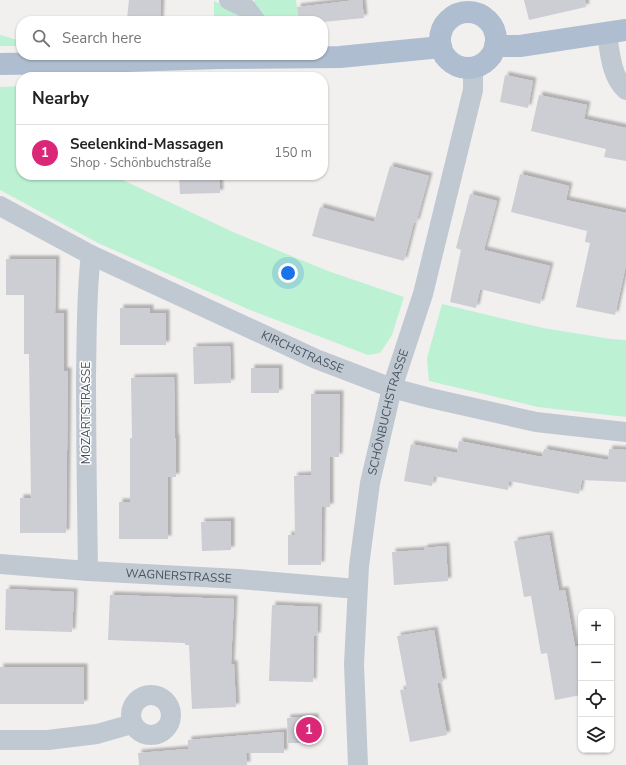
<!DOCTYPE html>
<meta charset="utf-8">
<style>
body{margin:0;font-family:"Nunito Sans",sans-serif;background:#f6f6f6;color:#222}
.controls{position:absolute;right:12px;bottom:12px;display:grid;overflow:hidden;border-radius:8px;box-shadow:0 1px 3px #0004}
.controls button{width:36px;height:36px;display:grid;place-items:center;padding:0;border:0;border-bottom:1px solid #e0e0e0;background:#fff;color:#222;font:20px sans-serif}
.you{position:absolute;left:288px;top:273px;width:14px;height:14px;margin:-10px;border:3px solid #fff;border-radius:50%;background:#1a73e8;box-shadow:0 0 0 6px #1a73e833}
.badge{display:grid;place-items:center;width:26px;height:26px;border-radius:50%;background:#db2777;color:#fff;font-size:13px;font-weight:700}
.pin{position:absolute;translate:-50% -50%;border:2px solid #fff;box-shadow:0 1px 4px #0006}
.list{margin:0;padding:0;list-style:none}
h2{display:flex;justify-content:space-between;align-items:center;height:52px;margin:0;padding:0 16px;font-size:17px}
h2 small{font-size:13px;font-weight:400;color:#767676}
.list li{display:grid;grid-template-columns:26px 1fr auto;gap:12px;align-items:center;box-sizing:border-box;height:56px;padding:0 16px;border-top:1px solid #e0e0e0}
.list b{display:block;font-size:15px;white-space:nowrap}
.list p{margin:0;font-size:13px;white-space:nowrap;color:#767676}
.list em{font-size:13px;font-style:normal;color:#767676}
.icon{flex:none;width:22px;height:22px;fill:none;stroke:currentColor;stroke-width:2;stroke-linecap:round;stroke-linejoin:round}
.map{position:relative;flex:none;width:626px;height:765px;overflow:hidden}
.search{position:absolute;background:#fff;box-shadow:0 1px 3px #0004;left:16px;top:16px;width:312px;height:44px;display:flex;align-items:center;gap:10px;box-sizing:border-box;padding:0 14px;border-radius:16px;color:#767676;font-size:15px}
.panel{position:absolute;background:#fff;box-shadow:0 1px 3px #0004;left:16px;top:72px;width:312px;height:108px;border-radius:16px}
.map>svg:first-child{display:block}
</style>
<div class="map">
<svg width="626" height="765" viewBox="0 0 626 765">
<defs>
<filter id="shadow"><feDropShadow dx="3.5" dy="-3.5" stdDeviation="1" flood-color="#0004"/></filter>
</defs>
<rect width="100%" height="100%" fill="#f2efef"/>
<g fill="#bdf1d3">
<polygon points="255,0 296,0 299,21 214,21 214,1 239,12"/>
<polygon points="0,35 21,41 21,46 0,46"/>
<polygon points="21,86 21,175 112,175 233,232 328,271 404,297 392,335 380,353 368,355 250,310 98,243 0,190 0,87"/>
<polygon points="442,304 543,328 611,339 626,340 626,417 538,407 429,381 427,358"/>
</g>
<g fill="#ccced4" filter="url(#shadow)">
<polygon points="129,0 161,0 160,21 127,19"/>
<polygon points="356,0 362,0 364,18 323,22 323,21 299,21 297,7"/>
<polygon points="524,0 585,0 586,7 529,20"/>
<polygon points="505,75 533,81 528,108 500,102"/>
<polygon points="539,95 587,105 584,119 626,128 626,161 604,157 606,149 531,131"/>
<polygon points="390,166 429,176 416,223 414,222 404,261 312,236 320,207 374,222"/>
<polygon points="520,174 569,186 566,200 626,213 626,265 615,315 576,307 590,243 585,242 587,231 511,212"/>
<polygon points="179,175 219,175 220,193 180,194"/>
<polygon points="470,194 497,201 484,250 550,266 540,304 480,289 476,308 450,302 461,250 456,248"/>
<polygon points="6,259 56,259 55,313 64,313 64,371 68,371 66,533 20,533 20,498 31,498 29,354 24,354 24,295 6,295"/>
<polygon points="120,308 150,308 150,313 166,313 166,345 120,345"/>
<polygon points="230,346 231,383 194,384 193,347"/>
<rect x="251" y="368" width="28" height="25"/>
<polygon points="174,377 175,438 176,438 176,477 168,477 168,539 119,539 119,502 130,502 130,438 132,438 131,378"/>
<polygon points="311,394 340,394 339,457 330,457 330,507 322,507 321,565 288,565 288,535 295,535 294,476 311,475"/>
<polygon points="459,441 542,457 544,449 608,460 609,449 626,450 626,482 582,480 579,494 509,481 508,490 434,476 432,486 404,481 411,444 457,453"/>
<polygon points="231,521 231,550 202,551 201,522"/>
<polygon points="549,535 559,591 565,590 575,647 581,646 581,695 555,700 547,653 541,654 531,596 524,597 514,541"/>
<polygon points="446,546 448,581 394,585 392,552 424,550 424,548"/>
<polygon points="6,589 74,592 72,632 5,630"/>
<polygon points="110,595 234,599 231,664 234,664 236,707 192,709 189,645 185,645 185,643 108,640"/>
<polygon points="272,605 318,607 317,636 314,636 313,682 269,681"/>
<polygon points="434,630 443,682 437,683 447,735 410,742 400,690 407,689 397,636"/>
<rect x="0" y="667" width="84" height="37"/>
<polygon points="315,717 316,743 288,743 287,718"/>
<polygon points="284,732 284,753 246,753 247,765 139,765 138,753 188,749 188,740"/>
</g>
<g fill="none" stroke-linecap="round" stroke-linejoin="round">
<g stroke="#c0c9d2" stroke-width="20">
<polyline points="229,0 246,8 256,21"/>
<path d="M607 34C610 52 611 77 626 90"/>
<path id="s1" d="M0 206 91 255 316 359 392 388 430 398 536 422 626 432"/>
<path id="s2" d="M0 564 88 571 239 579 357 589"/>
<path d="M88 571C87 505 86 440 86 374 87 334 86 294 91 255"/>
<circle cx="151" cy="715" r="20"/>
<polyline points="0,740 48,740 97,734 132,724"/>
<path id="s3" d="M358 765 354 664 359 566 370 483 392 388 423 294 473 90V67"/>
</g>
<g stroke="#aebdcf" stroke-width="22">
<circle cx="468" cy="40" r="28"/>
<polyline points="495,46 520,46 626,30"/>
<polyline points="0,64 64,63 220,58 340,57 441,47"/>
</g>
</g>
<g text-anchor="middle" stroke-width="3" stroke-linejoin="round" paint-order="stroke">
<g font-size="12" fill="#47525e" stroke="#fff">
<text dy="4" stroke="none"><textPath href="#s1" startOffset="336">KIRCHSTRASSE</textPath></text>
<text dy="4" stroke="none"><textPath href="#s3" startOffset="356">SCHÖNBUCHSTRASSE</textPath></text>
<text transform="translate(86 413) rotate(-90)" y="4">MOZARTSTRASSE</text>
<text dy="4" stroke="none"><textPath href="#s2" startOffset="179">WAGNERSTRASSE</textPath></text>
</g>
</g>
</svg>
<div class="controls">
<button>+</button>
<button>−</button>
<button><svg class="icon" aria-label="locate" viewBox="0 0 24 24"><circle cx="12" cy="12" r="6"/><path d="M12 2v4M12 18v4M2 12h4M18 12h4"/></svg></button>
<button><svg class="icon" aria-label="layers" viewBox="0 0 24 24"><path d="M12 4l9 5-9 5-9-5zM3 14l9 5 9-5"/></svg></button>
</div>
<div class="you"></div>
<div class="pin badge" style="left:309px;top:730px">1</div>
<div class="search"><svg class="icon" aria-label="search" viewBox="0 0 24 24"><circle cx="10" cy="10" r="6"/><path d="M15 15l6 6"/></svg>Search here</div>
<section class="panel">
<h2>Nearby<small></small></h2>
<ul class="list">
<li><span class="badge">1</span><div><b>Seelenkind-Massagen</b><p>Shop · Schönbuchstraße</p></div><em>150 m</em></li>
</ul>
</section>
</div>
